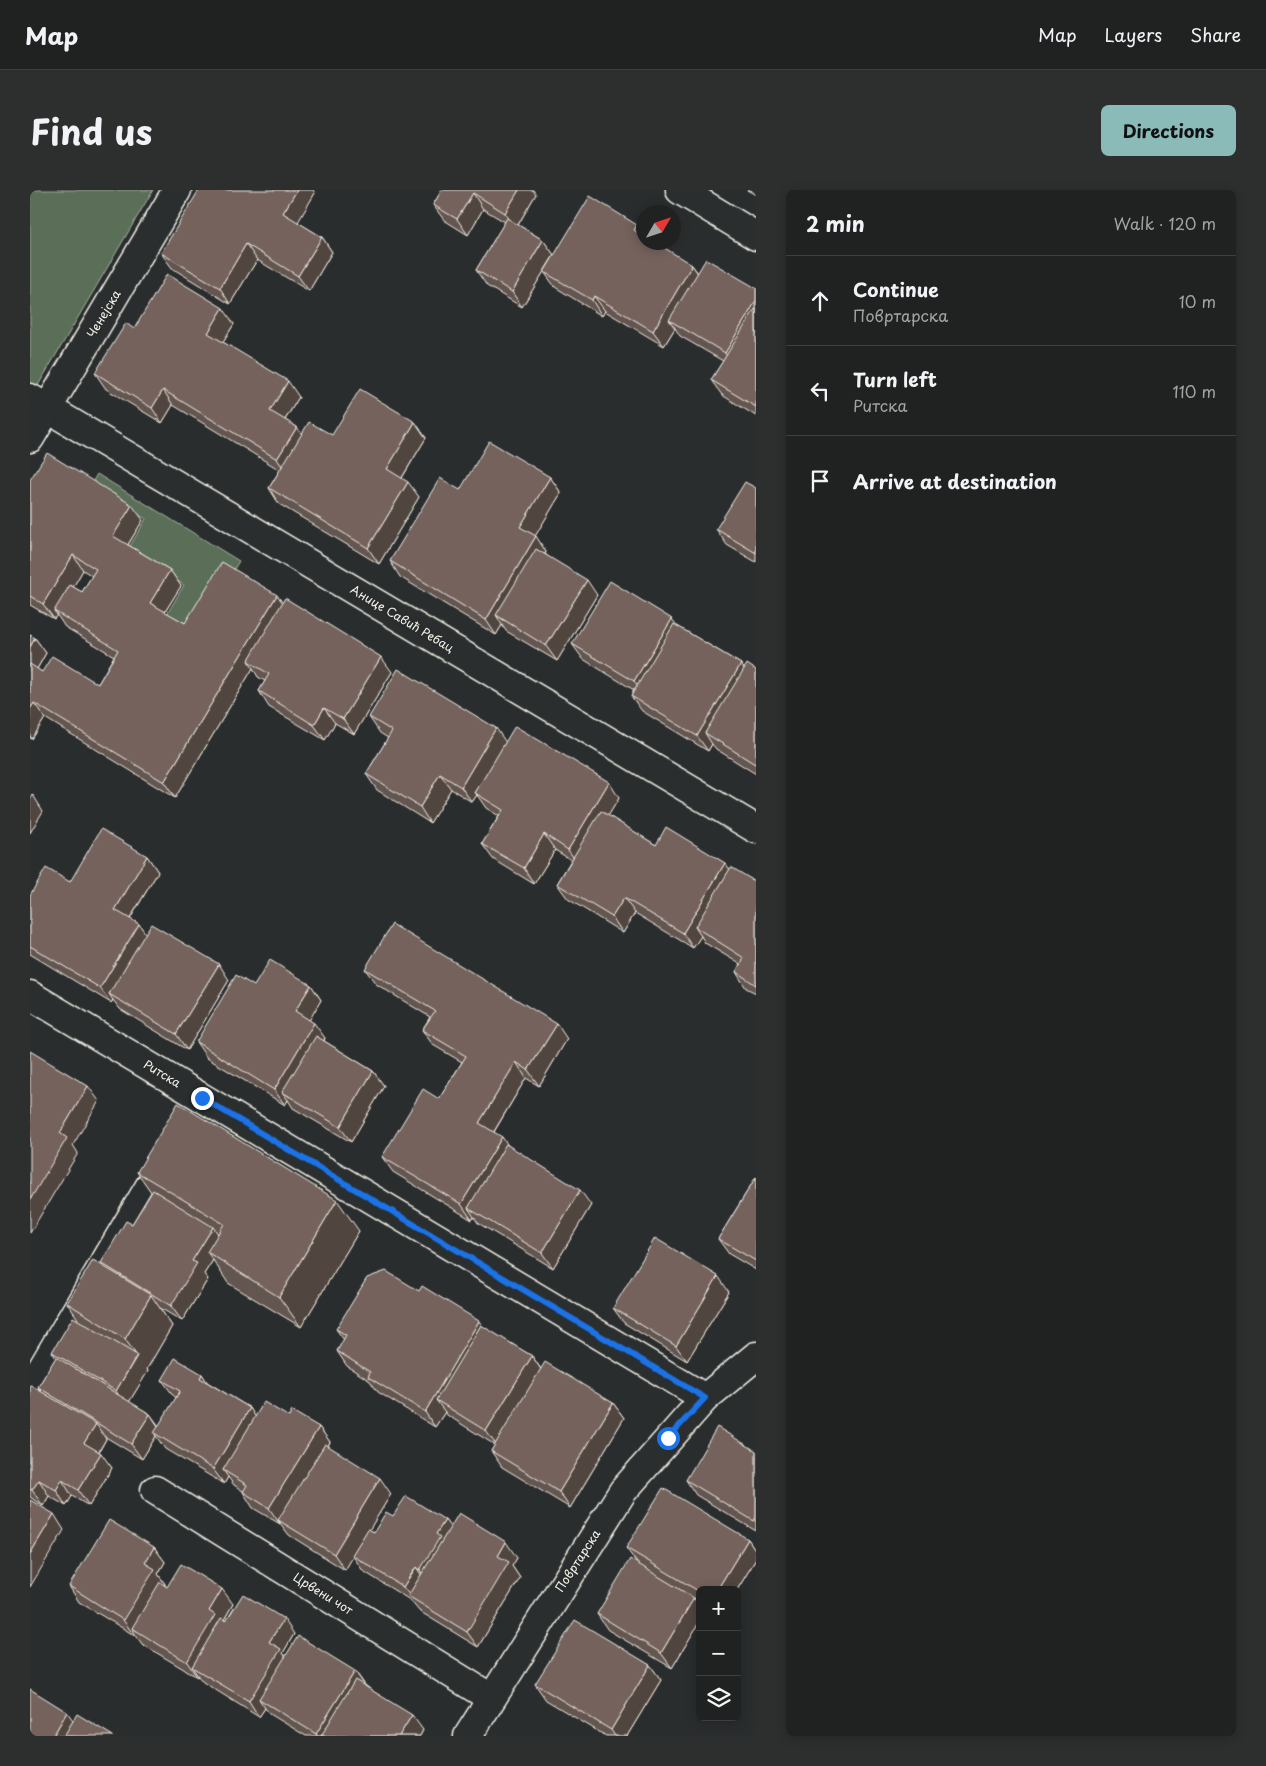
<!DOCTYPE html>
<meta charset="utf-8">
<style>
body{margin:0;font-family:"Playpen Sans",sans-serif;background:#2d2f2f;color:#f1f3f6}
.controls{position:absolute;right:15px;bottom:15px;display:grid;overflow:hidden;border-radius:8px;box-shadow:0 2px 12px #0003}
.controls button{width:45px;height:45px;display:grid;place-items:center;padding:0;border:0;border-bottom:1px solid #3d3f40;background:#202222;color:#f1f3f6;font:25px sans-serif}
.compass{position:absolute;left:606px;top:15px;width:45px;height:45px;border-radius:50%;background:#202222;box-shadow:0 2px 12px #0003;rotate:51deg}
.stop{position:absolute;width:15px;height:15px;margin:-11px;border:4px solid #1a73e8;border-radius:50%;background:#fff}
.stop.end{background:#1a73e8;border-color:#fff;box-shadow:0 1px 5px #0008}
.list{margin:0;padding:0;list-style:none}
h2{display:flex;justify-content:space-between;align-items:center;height:65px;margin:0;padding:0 20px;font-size:21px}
h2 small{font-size:16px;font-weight:400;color:#a2a4a5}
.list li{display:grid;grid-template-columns:32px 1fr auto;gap:15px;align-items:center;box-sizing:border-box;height:90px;padding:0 20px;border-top:1px solid #3d3f40}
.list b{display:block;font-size:19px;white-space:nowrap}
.list p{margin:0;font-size:16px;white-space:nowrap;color:#a2a4a5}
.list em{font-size:16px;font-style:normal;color:#a2a4a5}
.icon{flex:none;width:28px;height:28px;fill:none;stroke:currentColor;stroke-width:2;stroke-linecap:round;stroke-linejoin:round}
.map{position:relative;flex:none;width:726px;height:1546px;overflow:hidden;border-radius:8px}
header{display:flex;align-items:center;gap:30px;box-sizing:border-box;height:70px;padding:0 25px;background:#202222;border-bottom:1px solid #3d3f40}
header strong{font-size:24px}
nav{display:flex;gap:28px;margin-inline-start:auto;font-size:18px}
.intro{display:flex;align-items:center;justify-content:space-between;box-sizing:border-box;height:120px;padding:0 30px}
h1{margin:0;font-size:35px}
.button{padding:12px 22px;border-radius:8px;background:#8bbbb9;color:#111;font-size:18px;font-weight:700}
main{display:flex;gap:30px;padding:0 30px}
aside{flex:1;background:#202222;border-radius:8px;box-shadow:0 2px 12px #0003}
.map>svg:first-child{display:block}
</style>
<header>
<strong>Map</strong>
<nav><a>Map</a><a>Layers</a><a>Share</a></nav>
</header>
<div class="intro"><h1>Find us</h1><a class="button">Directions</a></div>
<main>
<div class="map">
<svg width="726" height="1546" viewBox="0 0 726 1546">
<rect width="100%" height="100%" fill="#2a2d2e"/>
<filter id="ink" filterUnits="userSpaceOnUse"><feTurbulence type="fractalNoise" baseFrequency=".02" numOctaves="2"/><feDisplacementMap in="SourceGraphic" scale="10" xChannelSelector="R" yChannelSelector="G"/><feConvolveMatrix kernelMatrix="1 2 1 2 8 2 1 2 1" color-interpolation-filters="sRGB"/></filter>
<g filter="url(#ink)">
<g fill="#5a6e59" stroke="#a7b0a0">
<polygon points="0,0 123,0 0,209"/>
<polygon points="67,284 209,371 163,447 134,429 154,395 97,361 116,329 60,296"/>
</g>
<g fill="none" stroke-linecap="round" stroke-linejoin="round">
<g stroke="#f4f1e8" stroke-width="31">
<g id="minor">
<polyline points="650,0 726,46"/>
<polyline points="0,208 726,639"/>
<polyline points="0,248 147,0"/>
<polyline points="0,805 675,1208"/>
<polyline points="0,1199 138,965"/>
<polyline points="125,1300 461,1508"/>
<polyline points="438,1546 593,1301 675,1208 726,1166"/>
</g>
</g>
<use href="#minor" stroke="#2a2d2e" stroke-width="28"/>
</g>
<g fill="#64544f" stroke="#f4f1e8" fill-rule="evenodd">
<polygon points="412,0 506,4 488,35 513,50 524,65 492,117 457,96 446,80 475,32 453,19 438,45 414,30 403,15"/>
<polygon points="717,0 726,0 726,5"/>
<polygon points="285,3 267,32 292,47 302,62 279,101 227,70 200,114 142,78 131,63"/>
<polygon points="614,52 662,75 668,83 726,98 726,226 692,205 681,190 693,171 650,146 645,138 634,156 575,121 572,126 525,97 514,82"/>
<polygon points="204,134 193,152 269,207 255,230 267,237 271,244 302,245 385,232 396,248 372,288 389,307 349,374 249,314 239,298 250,280 143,215 132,233 76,199 65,183 104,139"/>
<polygon points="520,287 531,303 505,346 516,362 515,364 567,405 527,471 476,441 472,435 466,445 370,387 360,371 430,300"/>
<path d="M0 290 113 330 98 355 140 380 151 396 135 422 155 433 253 413 362 482 324 544 305 533 295 550 239 517 229 501 235 491 228 487 223 478 145 608 15 528 2 549 0 548V445L5 448 16 463 7 479 12 482 68 494 84 466 35 437 27 425 24 429 0 415ZM53 380 62 386 52 402 43 397Z"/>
<polygon points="726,298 726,372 697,355 686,339"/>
<polygon points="647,436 711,474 714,479 726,480 726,584 686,559 682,554 678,561 612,521 601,506 604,500 553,469 542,454"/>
<polygon points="339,527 476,552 589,608 578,626 626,655 699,679 726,692 726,803 716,798 706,782 710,774 675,753 671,746 663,758 605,723 593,743 538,709 527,694 541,670 525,660 504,694 463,669 452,654 469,626 456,618 447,605 442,612 421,599 400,633 347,600 336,584 358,548 350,543"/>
<polygon points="117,666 128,682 100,729 109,734 115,744 199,790 157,860 90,819 83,810 81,813 0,764 0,705"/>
<polygon points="335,779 537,849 509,896 496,888 464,942 478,956 561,1015 523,1078 448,1033 444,1027 442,1030 363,982 352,967 409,909 432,872 403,855 392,840 400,827 346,794"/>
<polygon points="281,795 291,810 279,830 295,848 294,851 343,881 354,896 321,952 263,918 258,910 255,915 177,868 166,852 224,796"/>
<polygon points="107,982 329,1041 271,1137 198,1093 183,1070 174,1084 178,1089 152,1131 130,1118 142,1136 117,1179 118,1181 99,1212 120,1224 129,1236 146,1208 143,1205 132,1190 172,1184 177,1192 220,1218 225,1227 259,1227 289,1237 300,1252 298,1256 361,1304 339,1340 344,1342 363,1326 415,1330 420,1337 487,1368 482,1376 490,1388 448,1457 389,1421 380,1410 333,1381 323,1366 315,1380 259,1345 250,1333 250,1334 223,1318 213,1302 213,1301 204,1295 198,1287 194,1294 135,1259 126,1246 112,1269 74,1246 76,1249 69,1262 82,1278 59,1316 42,1306 36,1316 19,1306 13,1316 0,1307 0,1195 11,1201 8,1197 26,1168 22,1162 48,1129 37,1113 74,1077 71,1073 102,1034 121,1002"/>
<polygon points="726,987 726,1080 699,1064 688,1049"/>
<polygon points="389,1101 453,1137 502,1166 511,1179 583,1213 594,1228 540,1318 472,1277 461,1261 465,1255 417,1225 415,1222 405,1237 348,1202 340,1191 317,1176 307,1161 314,1150 306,1139"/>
<polygon points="699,1102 657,1171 594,1133 583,1118"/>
<polygon points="726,1261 726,1341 666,1305 656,1290"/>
<polygon points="718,1349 726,1361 726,1369 707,1400 670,1400 670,1411 665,1408 670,1416 670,1431 642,1478 578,1440 567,1424 607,1373 596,1358"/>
<polygon points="124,1357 135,1372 128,1384 135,1394 135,1395 137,1397 203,1414 194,1430 196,1431 264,1444 253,1463 255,1466 325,1481 335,1495 393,1540 390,1546 276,1546 240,1524 235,1518 229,1527 173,1492 168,1486 167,1487 112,1454 105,1444 104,1445 49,1412 39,1396"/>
<polygon points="620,1475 631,1490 597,1546 576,1546 516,1510 505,1494"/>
</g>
<g fill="#514540" stroke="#f4f1e8">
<polygon points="267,0 283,0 285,3 264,39 253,23"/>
<polygon points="489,0 503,0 506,4 486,38 475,23"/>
<polygon points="443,3 453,19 438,45 427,29"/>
<polygon points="607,35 614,44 614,52 604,40"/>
<polygon points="292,47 302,62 279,101 268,86"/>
<polygon points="513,50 524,65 492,117 482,102"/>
<polygon points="216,54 227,70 200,114 190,98"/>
<polygon points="662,75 673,91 639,130 645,138 634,156 623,141"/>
<polygon points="564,106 575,121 572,126 562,110"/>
<polygon points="726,111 726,144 705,178 695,163"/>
<polygon points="193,118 204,134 189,158 178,143"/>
<polygon points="258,191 269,207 251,236 240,221"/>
<polygon points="133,200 143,215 132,233 122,218"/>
<polygon points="385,232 396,248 368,294 357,279"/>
<polygon points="267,237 277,252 258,285 247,269"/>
<polygon points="520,287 531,303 501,353 490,337"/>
<polygon points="378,292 389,307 349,374 338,358"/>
<polygon points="102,315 113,330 94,361 83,346"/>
<polygon points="506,346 516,362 475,431 466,425 472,435 466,445 456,430"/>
<polygon points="43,365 53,380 28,423 24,421 27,425 24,429 13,414"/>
<polygon points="140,380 151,396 131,428 120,413"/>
<polygon points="557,390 567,405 527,471 516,456"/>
<polygon points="247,405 258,420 218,471 223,478 145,608 134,592"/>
<polygon points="642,429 653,444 615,507 604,491"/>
<polygon points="5,448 16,463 3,486 0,481 0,457"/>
<polygon points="351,467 362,482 324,544 313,529"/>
<polygon points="711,474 721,490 675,543 682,554 678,561 667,546"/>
<polygon points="4,513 15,528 2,549 0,546 0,519"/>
<polygon points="294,518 305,533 295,550 284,535"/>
<polygon points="466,538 477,554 445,603 447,605 442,612 431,597"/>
<polygon points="410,584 421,599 400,633 390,617"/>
<polygon points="579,592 589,608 549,675 538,660"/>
<polygon points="3,605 13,621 0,643 0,610"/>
<polygon points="514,644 525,660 504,694 494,678"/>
<polygon points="117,666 128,682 96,735 85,720"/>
<polygon points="695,673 706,688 665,737 671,746 663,758 653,743"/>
<polygon points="594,708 605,723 593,743 582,727"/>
<polygon points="109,734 120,750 79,804 83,810 81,813 70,798"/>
<polygon points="189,774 199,790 157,860 146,844"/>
<polygon points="281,795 291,810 276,836 265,821"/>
<polygon points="284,833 295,848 260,907 252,902 258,910 255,915 244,900"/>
<polygon points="527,834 537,849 509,896 498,880"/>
<polygon points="486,872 496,888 460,948 449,933"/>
<polygon points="343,881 354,896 321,952 310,937"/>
<polygon points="58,896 69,911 43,955 48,963 0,1043 0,1010 30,943"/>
<polygon points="472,947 483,962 438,1018 444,1027 442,1030 431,1014"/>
<polygon points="550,1000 561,1015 523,1078 512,1063"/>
<polygon points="307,1010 329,1041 271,1137 249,1107"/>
<polygon points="183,1037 194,1052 177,1062 183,1070 174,1084 178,1089 152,1131 141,1116 162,1071"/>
<polygon points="688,1086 699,1102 657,1171 646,1156"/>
<polygon points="121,1105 142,1136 117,1179 118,1181 96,1217 86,1201 107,1166 95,1149"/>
<polygon points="449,1131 460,1147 406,1210 415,1222 405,1237 395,1222"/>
<polygon points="502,1166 512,1181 467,1256 456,1241"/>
<polygon points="172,1184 182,1200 170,1188"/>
<polygon points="583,1213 594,1228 540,1318 529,1302"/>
<polygon points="220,1218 230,1234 193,1280 198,1287 194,1294 183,1279"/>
<polygon points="120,1224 130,1239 124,1243 126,1246 112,1269 101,1254"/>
<polygon points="66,1234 76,1249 65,1268 54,1253"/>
<polygon points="289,1237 300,1252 251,1332 248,1330 250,1333 250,1334 239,1318"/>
<polygon points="71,1263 82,1278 59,1316 48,1300"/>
<polygon points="350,1288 361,1304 315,1380 304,1364"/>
<polygon points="9,1290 19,1306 13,1316 2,1300"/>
<polygon points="32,1290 42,1306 36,1316 26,1300"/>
<polygon points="24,1324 34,1340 0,1397 0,1364"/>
<polygon points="415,1330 426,1345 400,1395 390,1380 406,1344"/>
<polygon points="718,1349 726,1361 726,1369 707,1400 687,1400"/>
<polygon points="476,1352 487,1368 482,1376 490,1388 448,1457 437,1442 468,1366"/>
<polygon points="124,1357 135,1372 128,1384 135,1394 107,1441 102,1438 105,1444 104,1445 93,1430 115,1373"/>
<polygon points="386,1377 396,1392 382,1408 373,1397"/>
<polygon points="192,1399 203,1414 192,1433 162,1477 168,1486 167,1487 157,1472 179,1421"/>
<polygon points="664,1408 670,1416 670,1431 642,1478 631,1463"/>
<polygon points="254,1429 264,1444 253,1463 261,1475 229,1509 235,1518 229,1527 219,1511 239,1452"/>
<polygon points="620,1475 631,1490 597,1546 585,1546 581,1540"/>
<polygon points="325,1481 335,1496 305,1546 288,1546 286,1544"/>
<polygon points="37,1522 48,1537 43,1546 23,1546"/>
<polygon points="382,1525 393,1540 390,1546 369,1546"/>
</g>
<g fill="#74625c" stroke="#f4f1e8">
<polygon points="169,0 267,0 253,23 292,47 268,86 216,54 190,98 131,63"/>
<polygon points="412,0 489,0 475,23 443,3 427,29 403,15"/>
<polygon points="560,6 607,35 604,40 614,46 614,52 625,52 662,75 623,141 564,106 562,110 514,82"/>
<polygon points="477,28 513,50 482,102 446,80"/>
<polygon points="676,69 726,98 726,111 695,163 639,130"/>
<polygon points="137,84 193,118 178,143 258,191 240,221 267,237 247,269 133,200 122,218 65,183 96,133 104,139"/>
<polygon points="725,119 726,119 726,217 681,190"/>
<polygon points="330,199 385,232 357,279 378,292 338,358 239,298 279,232 302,245"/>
<polygon points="459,251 520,287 490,337 506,346 456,430 360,371 410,288 430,300"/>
<polygon points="17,263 102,315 83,346 140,380 120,413 155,433 192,372 247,405 134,592 4,513 0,519 0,474 12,482 22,466 68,494 88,460 24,421 40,395 52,402 66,379 43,365 13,414 0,406 0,290"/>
<polygon points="715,292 726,298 726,363 686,339"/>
<polygon points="506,359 557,390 516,456 466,425"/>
<polygon points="580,391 642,429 604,491 542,454"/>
<polygon points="255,408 351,467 313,529 294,518 284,535 229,501 239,484 218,471"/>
<polygon points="644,434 711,474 667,546 601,506"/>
<polygon points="0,445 5,448 0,457"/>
<polygon points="717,474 726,480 726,572 725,574 675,543"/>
<polygon points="368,479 466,538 431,597 410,584 390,617 336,584 362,541 339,527"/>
<polygon points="485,536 579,592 538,660 514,644 494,678 452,654 473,620 445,603"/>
<polygon points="571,621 626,655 636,637 695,673 653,743 594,708 582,727 527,694"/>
<polygon points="71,639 117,666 85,720 109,734 70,798 0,756 0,705 16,678 40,692"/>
<polygon points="701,677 726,692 726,795 706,782 714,768 665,737"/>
<polygon points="121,734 189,774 146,844 79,804"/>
<polygon points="362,734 527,834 498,880 486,872 449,933 472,947 431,1014 352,967 393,899 409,909 436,866 392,840 405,821 335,779"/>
<polygon points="240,770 281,795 265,821 284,833 244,900 166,852 206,785 224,796"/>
<polygon points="286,846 343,881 310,937 252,902"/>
<polygon points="0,861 58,896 30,943 37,948 0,1010"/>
<polygon points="148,913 307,1010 249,1107 177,1062 194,1034 107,982"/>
<polygon points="476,954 550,1000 512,1063 438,1018"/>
<polygon points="726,987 726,1071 688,1049"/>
<polygon points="123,1000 183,1037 162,1071 167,1073 141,1116 71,1073 96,1031 102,1034"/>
<polygon points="625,1048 688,1086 646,1156 583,1118"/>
<polygon points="63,1070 121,1105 95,1149 37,1113"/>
<polygon points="356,1081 389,1101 392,1096 449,1131 395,1222 338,1187 340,1182 307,1161 316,1145 306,1139 337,1088"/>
<polygon points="43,1127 107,1165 86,1201 22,1162"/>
<polygon points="451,1135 502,1166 456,1241 406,1210"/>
<polygon points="26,1167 120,1224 101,1254 8,1197"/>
<polygon points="145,1168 172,1184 170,1188 220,1218 183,1279 124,1243 150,1201 132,1190"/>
<polygon points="515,1172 583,1213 529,1302 461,1261"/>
<polygon points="0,1195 66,1234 54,1253 71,1263 48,1300 32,1290 26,1300 9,1290 2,1300 0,1299"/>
<polygon points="234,1212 259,1227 262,1221 289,1237 239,1318 213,1302 217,1295 193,1280"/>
<polygon points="687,1237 726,1261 726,1327 724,1331 656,1290"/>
<polygon points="295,1254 350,1288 304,1364 248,1330"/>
<polygon points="633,1298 718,1349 687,1400 670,1400 670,1402 596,1358"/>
<polygon points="376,1306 415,1330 406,1344 410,1347 390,1380 386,1377 373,1397 322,1365 338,1339 344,1342 356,1322 363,1326"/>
<polygon points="0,1310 24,1324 0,1364"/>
<polygon points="429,1323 476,1352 468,1366 479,1372 437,1442 378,1406"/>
<polygon points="79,1330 124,1357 115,1373 125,1379 93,1430 39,1396"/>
<polygon points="600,1369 664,1408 631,1463 567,1424"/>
<polygon points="151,1374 192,1399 179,1421 185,1425 157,1472 102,1438 130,1392 137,1397"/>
<polygon points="213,1404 254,1429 239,1452 251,1459 219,1511 162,1477 191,1428 196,1431"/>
<polygon points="545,1430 620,1475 581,1540 505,1494"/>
<polygon points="268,1446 325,1481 286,1544 229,1509"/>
<polygon points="325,1490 382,1525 369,1546 291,1546"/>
<polygon points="0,1499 37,1522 23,1546 0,1546"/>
<polygon points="47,1524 83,1546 34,1546"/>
</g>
</g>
<g fill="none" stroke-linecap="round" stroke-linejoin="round" filter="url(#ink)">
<polyline stroke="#1a73e8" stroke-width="6" points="172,908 675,1208 638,1248"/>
</g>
<g text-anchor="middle" stroke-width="4.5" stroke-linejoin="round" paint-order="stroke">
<g font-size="12" fill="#f4f1e8" stroke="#2a2d2e">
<text transform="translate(74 124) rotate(-59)" y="4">Ченејска</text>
<text transform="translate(372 429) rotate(31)" y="4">Анице Савић Ребац</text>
<text transform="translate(132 884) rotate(31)" y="4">Ритска</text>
<text transform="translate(548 1371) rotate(-57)" y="4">Повртарска</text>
<text transform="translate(293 1404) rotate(32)" y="4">Црвени чот</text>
</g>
</g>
</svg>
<div class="controls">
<button>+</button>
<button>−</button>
<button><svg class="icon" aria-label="layers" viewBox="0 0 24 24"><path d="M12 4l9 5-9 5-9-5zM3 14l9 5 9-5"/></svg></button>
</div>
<svg class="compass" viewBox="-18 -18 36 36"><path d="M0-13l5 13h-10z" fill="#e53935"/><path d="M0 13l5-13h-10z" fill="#a2a4a5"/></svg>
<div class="stop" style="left:638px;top:1248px"></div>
<div class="stop end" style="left:172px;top:908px"></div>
</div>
<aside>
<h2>2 min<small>Walk · 120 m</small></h2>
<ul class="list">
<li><svg class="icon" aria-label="ahead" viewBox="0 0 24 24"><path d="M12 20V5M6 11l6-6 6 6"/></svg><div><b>Continue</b><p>Повртарска</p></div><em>10 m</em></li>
<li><svg class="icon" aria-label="left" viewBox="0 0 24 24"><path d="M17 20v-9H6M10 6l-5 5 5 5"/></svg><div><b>Turn left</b><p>Ритска</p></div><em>110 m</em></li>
<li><svg class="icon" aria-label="arrive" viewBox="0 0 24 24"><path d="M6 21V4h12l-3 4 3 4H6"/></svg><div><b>Arrive at destination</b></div></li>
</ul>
</aside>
</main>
